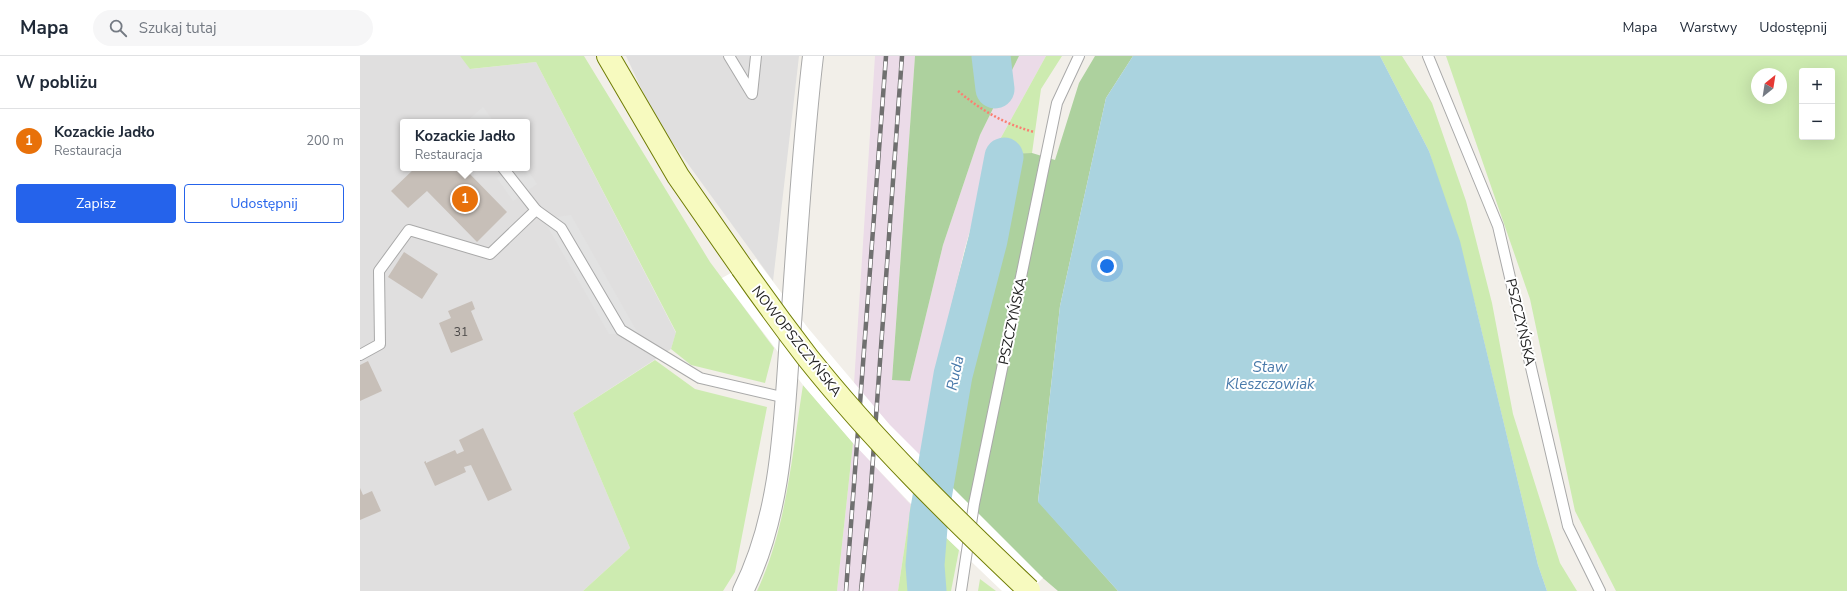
<!DOCTYPE html>
<html lang="pl">
<meta charset="utf-8">
<style>
body{margin:0;font-family:"Nunito Sans",sans-serif;background:#f6f6f7;color:#1f2937}
.controls{position:absolute;right:12px;top:12px;display:grid;overflow:hidden;border-radius:4px;box-shadow:0 4px 16px #0002}
.controls button{width:36px;height:36px;display:grid;place-items:center;padding:0;border:0;border-bottom:1px solid #e0e1e3;background:#fff;color:#1f2937;font:20px sans-serif}
.compass{position:absolute;left:1391px;top:12px;width:36px;height:36px;border-radius:50%;background:#fff;box-shadow:0 4px 16px #0002;rotate:30deg}
.you{position:absolute;left:747px;top:210px;width:14px;height:14px;margin:-10px;border:3px solid #fff;border-radius:50%;background:#1a73e8;box-shadow:0 0 0 6px #1a73e833}
.badge{display:grid;place-items:center;width:26px;height:26px;border-radius:50%;background:#2563eb;color:#fff;font-size:13px;font-weight:700}
.pin{position:absolute;translate:-50% -50%;border:2px solid #fff;box-shadow:0 1px 4px #0006}
.popup{position:absolute;left:40px;top:63px;width:130px;height:52px;box-sizing:border-box;display:grid;place-content:center;border-radius:4px;background:#fff;filter:drop-shadow(0 1px 3px #0005);font-size:13px;white-space:nowrap;color:#747a83}
.popup b{font-size:15px;color:#1f2937}
.popup::after{content:'';position:absolute;left:50%;top:100%;margin-left:-8px;border:8px solid transparent;border-top-color:#fff}
.list{margin:0;padding:0;list-style:none}
h2{display:flex;justify-content:space-between;align-items:center;height:52px;margin:0;padding:0 16px;font-size:17px}
h2 small{font-size:13px;font-weight:400;color:#747a83}
.list li{display:grid;grid-template-columns:26px 1fr auto;gap:12px;align-items:center;box-sizing:border-box;height:64px;padding:0 16px;border-top:1px solid #e0e1e3}
.list b{display:block;font-size:15px;white-space:nowrap}
.list p{margin:0;font-size:13px;white-space:nowrap;color:#747a83}
.list em{font-size:13px;font-style:normal;color:#747a83}
.actions{display:flex;gap:8px;padding:12px 16px}
.actions a{flex:1;padding:9px 0;border:1px solid #2563eb;border-radius:4px;text-align:center;font-size:14px;color:#2563eb}
.actions .main{background:#2563eb;color:#fff}
.icon{flex:none;width:22px;height:22px;fill:none;stroke:currentColor;stroke-width:2;stroke-linecap:round;stroke-linejoin:round}
.map{position:relative;flex:none;width:1487px;height:535px;overflow:hidden}
header{display:flex;align-items:center;gap:24px;box-sizing:border-box;height:56px;padding:0 20px;background:#fff;border-bottom:1px solid #e0e1e3}
header strong{font-size:19px}
nav{display:flex;gap:22px;margin-inline-start:auto;font-size:14px}
.search{width:280px;height:36px;background:#f6f6f7;display:flex;align-items:center;gap:10px;box-sizing:border-box;padding:0 14px;border-radius:22px;color:#747a83;font-size:15px}
main{display:flex}
aside{flex:1;background:#fff}
.map>svg:first-child{display:block}
</style>
<header>
<strong>Mapa</strong>
<div class="search"><svg class="icon" aria-label="search" viewBox="0 0 24 24"><circle cx="10" cy="10" r="6"/><path d="M15 15l6 6"/></svg>Szukaj tutaj</div>
<nav><a>Mapa</a><a>Warstwy</a><a>Udostępnij</a></nav>
</header>
<main>
<aside>
<h2>W pobliżu<small></small></h2>
<ul class="list">
<li><span class="badge" style="background:#e8710a">1</span><div><b>Kozackie Jadło</b><p>Restauracja</p></div><em>200 m</em></li>
</ul>
<div class="actions"><a class="main">Zapisz</a><a>Udostępnij</a></div>
</aside>
<div class="map">
<svg width="1487" height="535" viewBox="0 0 1487 535">
<rect width="100%" height="100%" fill="#f2efe9"/>
<g fill="#e0dfdf" fill-rule="evenodd">
<path d="M0 0H100L111 13 176 6 316 277 311 293 213 357 270 492 223 535H0ZM43 66H167V112H43Z"/>
<polygon points="266,0 439,0 413,225 296,64"/>
</g>
<polygon fill="#ebdbe8" points="515,0 555,0 532,323 550,325 583,189 620,79 659,0 686,0 632,98 604,195 569,352 561,402 551,448 538,535 477,535 493,387 550,448 529,368 494,328"/>
<g fill="#cdebb0" fill-rule="evenodd">
<polygon points="100,0 224,0 350,206 414,292 405,327 331,309 311,293 316,276 176,6 110,13"/>
<polygon points="686,0 702,0 681,33 672,97 632,98"/>
<polygon points="1020,0 1042,0 1072,47 1106,145 1132,247 1153,358 1200,507 1217,535 1187,535 1178,509 1115,248 1069,95"/>
<path d="M1086 0H1487V535H1256L1215 455 1170 243ZM1442 15H1472V81H1442ZM1397 18H1421V42H1397Z"/>
<polygon points="295,304 335,333 407,351 375,516 363,535 223,535 270,492 213,357"/>
<path d="M443 329 493 387 477 535H397C427 471 432 398 443 329Z"/>
<polygon points="551,448 599,494 591,535 538,535"/>
<polygon points="620,523 636,535 618,535"/>
</g>
<g fill="#add19e">
<polygon points="555,0 659,0 620,79 583,189 550,325 532,324"/>
<path d="M735 0H773L746 42 700 250 678 445 758 535H698L670 511 561 402C577 299 603 198 632 98L672 97 695 104 719 27Z"/>
</g>
<g fill="#e2e2e2">
<polygon points="123,51 134,66 106,66"/>
<polygon points="139,112 166,112 177,128 153,145 137,122 143,118"/>
<polygon points="211,159 279,279 249,278 183,163"/>
</g>
<polygon fill="#aad3df" points="773,0 1020,0 1069,95 1100,185 1178,509 1187,535 758,535 678,446 700,250 746,42"/>
<polygon fill="#fff" points="396,203 448,272 529,368 683,522 669,535 642,535 551,448 493,387 443,329 362,222"/>
<g fill="none" stroke-linecap="round" stroke-linejoin="round">
<g stroke="#aad3df" stroke-width="39">
<polyline points="631,0 635,33"/>
<polyline points="567,535 565,509 569,459 593,319 628,184 644,101"/>
</g>
</g>
<g fill="#c7bfb8">
<polygon points="55,112 104,112 147,156 117,186 67,135 48,152 31,135"/>
<polygon points="44,196 78,218 62,243 28,221"/>
<polygon points="112,245 115,253 111,255 123,284 91,297 79,267 91,262 88,255"/>
<polygon points="8,305 22,335 0,345 0,309"/>
<polygon points="123,372 152,434 128,445 111,409 104,411 106,416 75,430 64,406 66,405 66,407 95,394 97,398 104,395 99,384"/>
<polygon points="0,432 3,439 12,435 21,455 0,464"/>
</g>
<g fill="none" stroke-linecap="round" stroke-linejoin="round">
<g stroke="#a9a9a9" stroke-width="12">
<g id="lane">
<polyline points="369,0 392,38 396,0"/>
<polyline points="1068,0 1138,170 1208,470 1240,535"/>
<polyline points="143,112 176,154 201,172 261,274 340,322 426,342"/>
<polyline points="0,299 20,288 19,215 49,174 130,198 176,154"/>
<polyline points="601,535 614,448 697,47 719,0"/>
</g>
</g>
<g stroke="#a9a9a9" stroke-width="22">
<path id="street" d="M383 535C422 458 424 365 430 281 437 187 442 93 453 0"/>
</g>
<g stroke="#707d05" stroke-width="24">
<polyline id="secondary" points="248,0 318,120 382,212"/>
</g>
<path stroke="#fa8072" stroke-width="2.5" stroke-dasharray="2 2" stroke-linecap="butt" d="M598 35C622 55 645 68 674 76"/>
<use href="#lane" stroke="#fff" stroke-width="10"/>
<use href="#street" stroke="#fff" stroke-width="20"/>
<use href="#secondary" stroke="#f7fabf" stroke-width="22"/>
<g stroke="#707070" stroke-width="4.5">
<g id="rail">
<polyline points="486,535 526,0"/>
<polyline points="501,535 510,444 542,0"/>
</g>
</g>
<use href="#rail" stroke="#fff" stroke-width="3" stroke-dasharray="9" stroke-linecap="butt"/>
<g stroke="#707d05" stroke-width="24" stroke-linecap="butt">
<path id="secondary-bridge" d="M382 212C403 242 425 272 448 302 515 386 592 461 669 534"/>
</g>
<use href="#secondary-bridge" stroke="#f7fabf" stroke-width="22"/>
</g>
<g text-anchor="middle" stroke-width="4" stroke-linejoin="round" paint-order="stroke">
<g font-size="12" fill="#4b4948">
<text x="101" y="280">31</text>
</g>
<g font-size="14" fill="#222" stroke="#fff">
<text transform="translate(652 265) rotate(-78)" y="5">PSZCZYŃSKA</text>
<text transform="translate(1161 266) rotate(77)" y="5">PSZCZYŃSKA</text>
<text transform="translate(437 285) rotate(52)" y="5">NOWOPSZCZYŃSKA</text>
</g>
<g font-size="15" font-style="italic" fill="#4a7aab" stroke="#fff">
<text x="910" y="316">Staw<tspan x="910" dy="17">Kleszczowiak</tspan></text>
<text transform="translate(595 317) rotate(-78)" y="5">Ruda</text>
</g>
</g>
</svg>
<div class="controls">
<button>+</button>
<button>−</button>
</div>
<svg class="compass" viewBox="-18 -18 36 36"><path d="M0-13l5 13h-10z" fill="#e53935"/><path d="M0 13l5-13h-10z" fill="#747a83"/></svg>
<div class="you"></div>
<div class="pin badge" style="left:105px;top:143px;background:#e8710a">1</div>
<div class="popup"><b>Kozackie Jadło</b>Restauracja</div>
</div>
</main>
